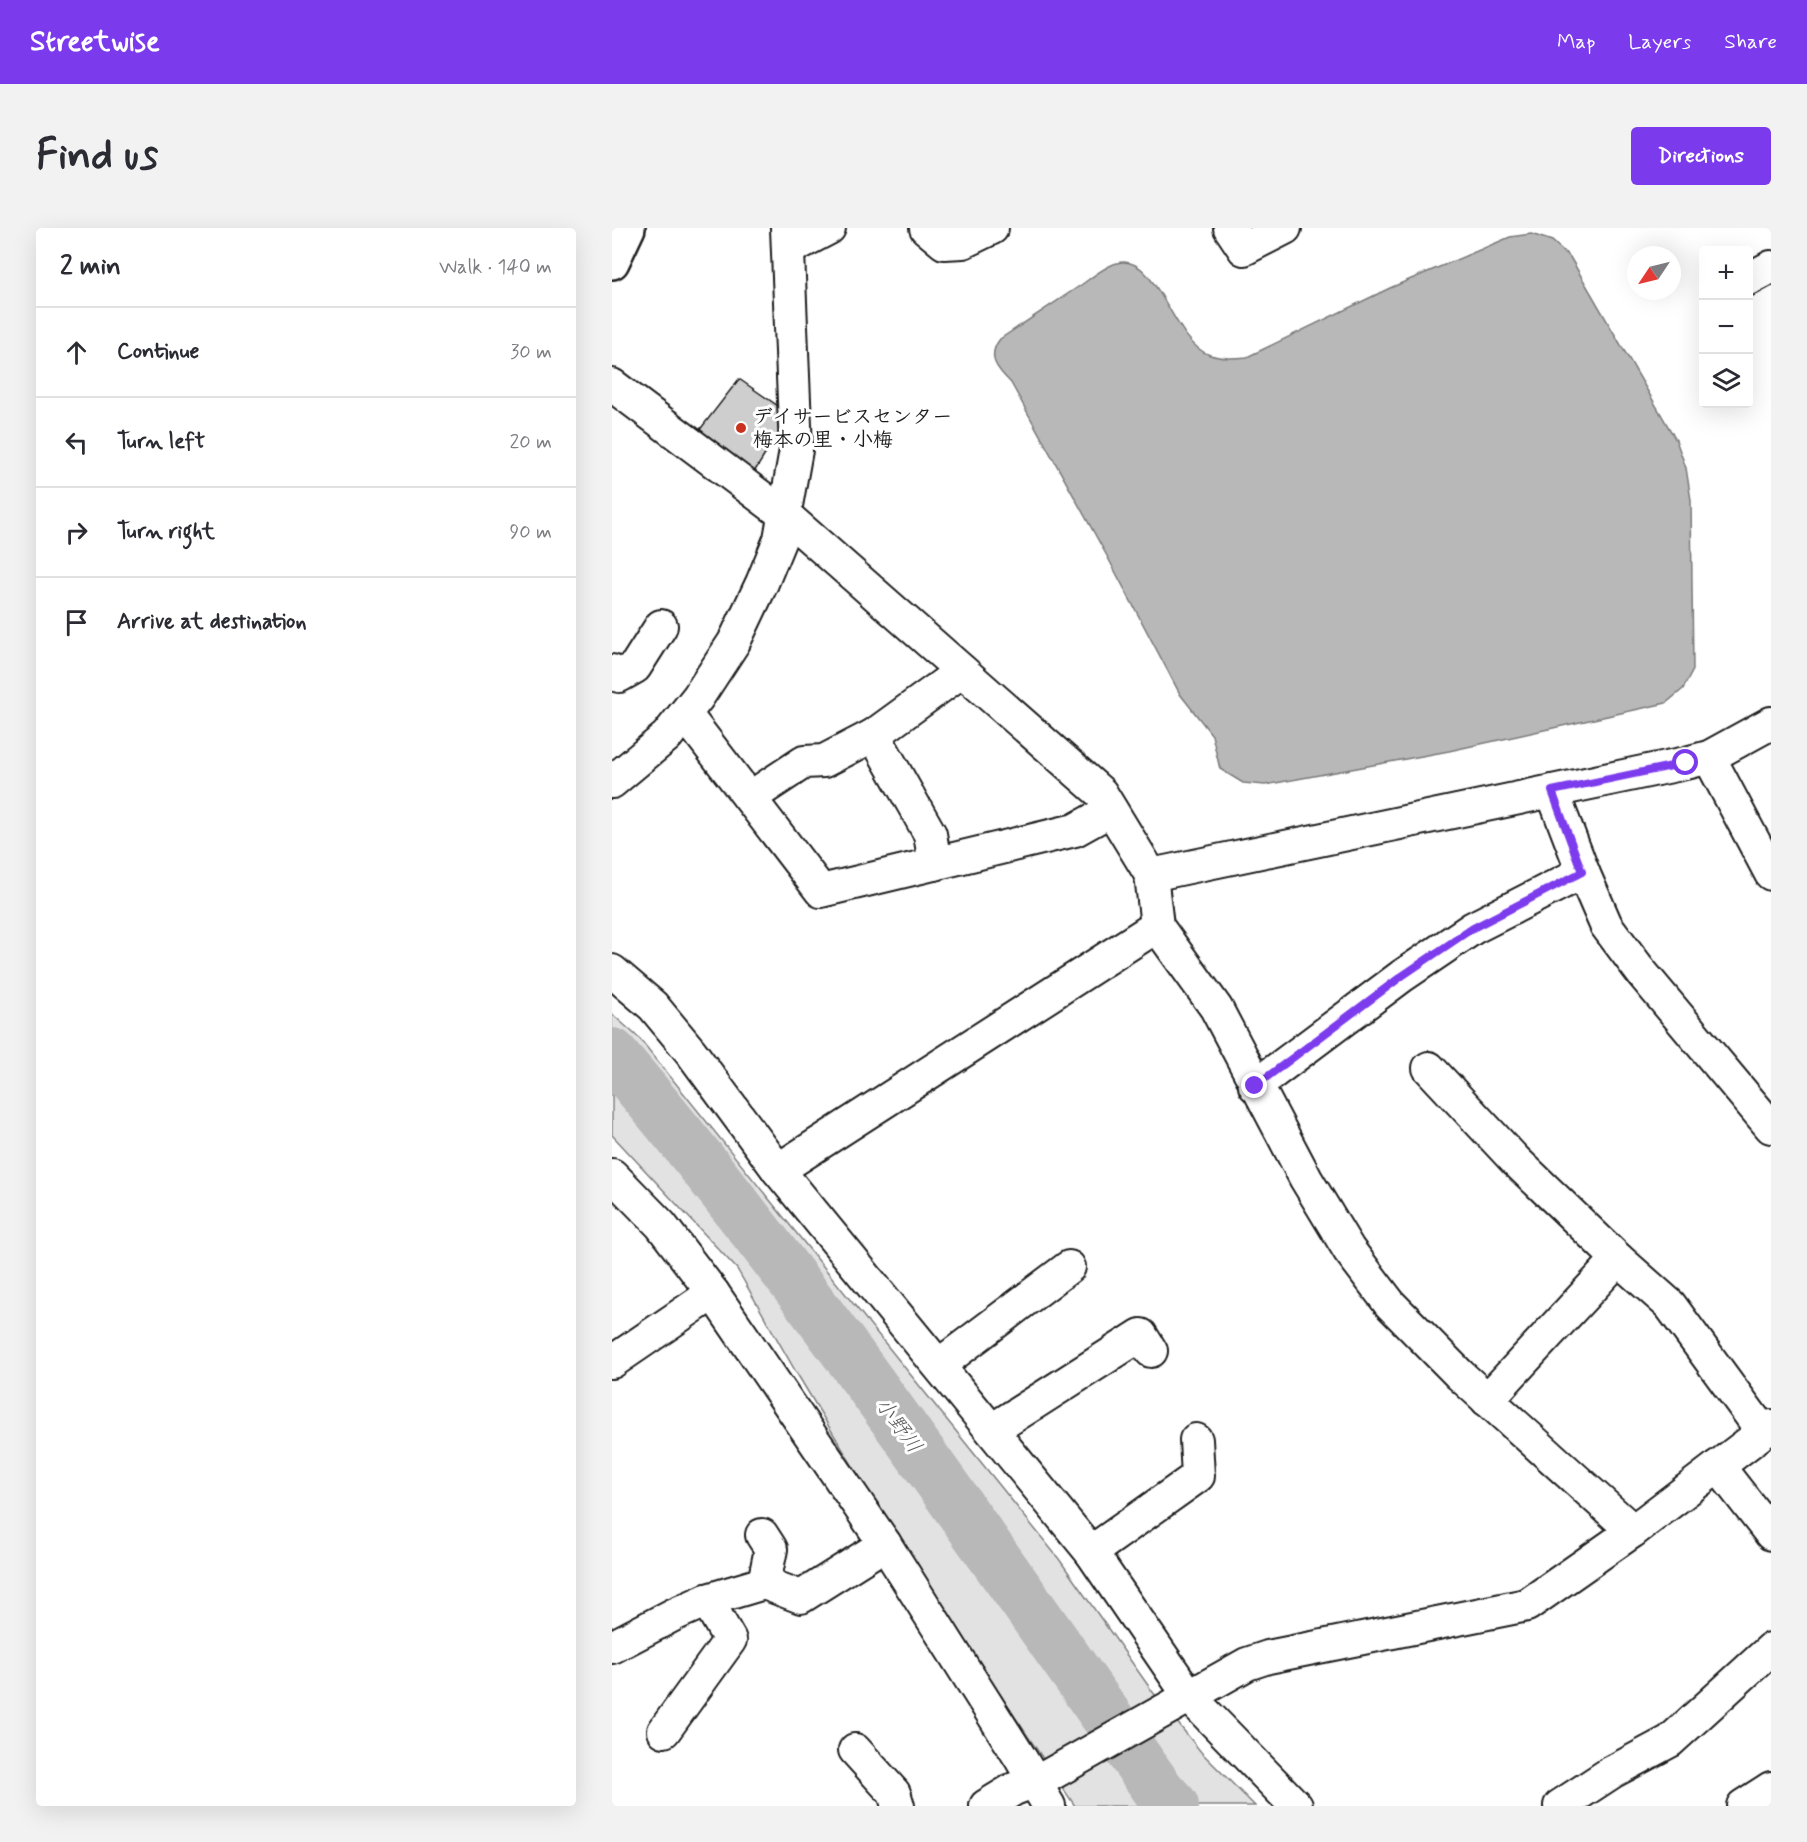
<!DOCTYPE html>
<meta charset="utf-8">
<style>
body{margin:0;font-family:Mynerve,"Klee One",sans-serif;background:#f2f2f3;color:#2b2b33}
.controls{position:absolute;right:18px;top:18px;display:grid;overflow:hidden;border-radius:6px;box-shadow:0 6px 24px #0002}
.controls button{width:54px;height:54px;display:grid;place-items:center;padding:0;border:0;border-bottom:2px solid #e1e1e2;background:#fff;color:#2b2b33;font:30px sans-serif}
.compass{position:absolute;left:1015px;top:18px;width:54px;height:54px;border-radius:50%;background:#fff;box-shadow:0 6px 24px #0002;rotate:235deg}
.stop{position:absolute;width:18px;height:18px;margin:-14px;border:4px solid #7c3aed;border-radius:50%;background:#fff}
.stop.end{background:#7c3aed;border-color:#fff;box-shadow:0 2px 6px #0008}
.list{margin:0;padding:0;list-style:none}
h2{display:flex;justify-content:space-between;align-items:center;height:78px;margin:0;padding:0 24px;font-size:26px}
h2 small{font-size:20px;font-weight:400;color:#7c7c81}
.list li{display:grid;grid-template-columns:39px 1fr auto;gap:18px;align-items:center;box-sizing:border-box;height:90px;padding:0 24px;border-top:2px solid #e1e1e2}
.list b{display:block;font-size:22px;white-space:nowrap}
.list em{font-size:20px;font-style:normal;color:#7c7c81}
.icon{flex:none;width:33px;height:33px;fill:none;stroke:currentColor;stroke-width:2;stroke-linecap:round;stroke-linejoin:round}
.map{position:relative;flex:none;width:1159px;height:1578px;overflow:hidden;border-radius:6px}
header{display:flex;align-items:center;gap:36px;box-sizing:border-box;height:84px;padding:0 30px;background:#7c3aed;color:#fff}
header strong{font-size:28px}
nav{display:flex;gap:33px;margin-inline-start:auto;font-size:21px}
.intro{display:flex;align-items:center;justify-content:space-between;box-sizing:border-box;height:144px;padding:0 36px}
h1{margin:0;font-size:42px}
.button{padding:15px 27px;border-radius:6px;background:#7c3aed;color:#fff;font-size:21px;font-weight:700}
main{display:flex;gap:36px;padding:0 36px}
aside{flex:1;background:#fff;border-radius:6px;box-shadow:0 6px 24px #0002}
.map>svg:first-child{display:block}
</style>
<header>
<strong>Streetwise</strong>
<nav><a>Map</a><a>Layers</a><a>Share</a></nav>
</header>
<div class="intro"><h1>Find us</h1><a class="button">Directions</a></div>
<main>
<aside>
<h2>2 min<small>Walk · 140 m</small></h2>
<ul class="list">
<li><svg class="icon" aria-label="ahead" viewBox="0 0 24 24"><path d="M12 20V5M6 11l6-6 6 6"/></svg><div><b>Continue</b></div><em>30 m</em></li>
<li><svg class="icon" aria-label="left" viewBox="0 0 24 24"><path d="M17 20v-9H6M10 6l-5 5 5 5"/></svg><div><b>Turn left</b></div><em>20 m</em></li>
<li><svg class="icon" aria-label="right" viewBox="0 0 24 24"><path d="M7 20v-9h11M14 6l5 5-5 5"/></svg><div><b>Turn right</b></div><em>90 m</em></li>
<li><svg class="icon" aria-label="arrive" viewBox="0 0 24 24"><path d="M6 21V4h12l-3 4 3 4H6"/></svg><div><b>Arrive at destination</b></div></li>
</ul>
</aside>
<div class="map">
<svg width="1159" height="1578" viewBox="0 0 1159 1578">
<rect width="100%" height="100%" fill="#fff"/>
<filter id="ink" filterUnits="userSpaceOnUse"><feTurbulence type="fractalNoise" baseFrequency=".0167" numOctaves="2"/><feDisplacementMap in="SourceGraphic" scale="12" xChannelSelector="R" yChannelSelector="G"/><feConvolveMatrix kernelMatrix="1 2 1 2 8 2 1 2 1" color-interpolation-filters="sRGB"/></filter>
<g filter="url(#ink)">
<polygon fill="#e2e2e2" stroke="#7f7f7f" stroke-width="1.5" points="0,786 28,811 447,1331 540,1463 589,1524 643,1578 463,1578 298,1333 184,1144 125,1041 0,907"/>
<path fill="#b8b8b8" stroke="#7a7a7a" stroke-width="1.5" d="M919 6 940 13 958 29 1064 212 1074 240 1079 272 1081 442 1071 461 1054 475 837 523 653 557 631 555 608 541 600 507 568 466 495 328 399 155C385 141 374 129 388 111 415 93 442 75 469 57 479 50 493 38 505 35 546 24 559 114 598 127 610 131 623 130 635 129L778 60 898 9Z"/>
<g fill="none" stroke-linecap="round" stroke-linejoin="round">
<path stroke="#b8b8b8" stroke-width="52" d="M0 826C199 1059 371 1315 548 1564L561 1578"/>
</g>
<polygon fill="#cecece" stroke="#1c1c1c" stroke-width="1.5" points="127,151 169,180 172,196 141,246 86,204"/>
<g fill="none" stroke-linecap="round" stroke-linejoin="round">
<g stroke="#1c1c1c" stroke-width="36">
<g id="minor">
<polyline points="314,0 332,15 351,14 380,0"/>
<polyline points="618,0 632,21 673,0"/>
<polyline points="177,21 217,0"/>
<polyline points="1137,51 1159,39"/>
<polyline points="0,157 173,287 489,565 539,647 545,698 604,780 694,951 737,1022 778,1076 848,1147 1021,1303"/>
<polyline points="0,443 7,448 23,439 49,398"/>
<polyline points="73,486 209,663 463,602 499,582"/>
<polyline points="262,507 318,606 323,636"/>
<polyline points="1097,529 1159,646"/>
<polyline points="0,554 55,508 86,469 122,414 150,355 168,311 184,222 175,0"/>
<polyline points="940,563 971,644 994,697 1030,745 1159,899"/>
<polyline points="139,569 192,534 212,533 262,507 350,443"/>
<polyline points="539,647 1074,535 1097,529 1159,495"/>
<polyline points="0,743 41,778 79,824 166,942 479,1324 578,1469 684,1578"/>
<polyline points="817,840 903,932 1006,1031 1058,1077 1151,1204"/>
<polyline points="643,858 790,748 861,700 971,644"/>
<polyline points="166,942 545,698"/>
<polyline points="0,947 49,997 101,1065 273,1316 409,1531 437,1578"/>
<polyline points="0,1134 101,1065"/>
<polyline points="327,1137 457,1039"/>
<polyline points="875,1172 1006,1031"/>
<polyline points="380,1202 529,1107 539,1123"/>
<polyline points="1106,1238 1159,1306"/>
<polyline points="150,1307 159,1321 152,1355"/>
<polyline points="479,1324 586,1248 584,1212"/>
<polyline points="0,1419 61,1387 95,1372 152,1355 189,1369 273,1316"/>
<polyline points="52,1503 118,1412 95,1372"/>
<polyline points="243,1522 282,1565 286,1578"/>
<polyline points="374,1578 402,1561 432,1550 635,1436 656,1429 915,1377 1021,1303 1159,1198"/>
<polyline points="948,1578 1000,1544 1058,1513 1159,1421"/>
<polyline points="1131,1578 1159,1560"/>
</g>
</g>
<g stroke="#1c1c1c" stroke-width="38">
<polyline id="secondary" points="0,34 16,0"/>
</g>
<use href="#minor" stroke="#fff" stroke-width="32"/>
<use href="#secondary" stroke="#fff" stroke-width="33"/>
</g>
</g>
<g fill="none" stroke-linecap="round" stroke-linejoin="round" filter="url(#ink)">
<polyline stroke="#7c3aed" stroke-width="8" points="643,858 790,748 861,700 970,644 940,563 1074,535"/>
</g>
<circle fill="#c8321e" stroke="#fff" stroke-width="2" cx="129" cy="200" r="6"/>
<g text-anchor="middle" stroke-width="6" stroke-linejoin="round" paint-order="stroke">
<g font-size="20" font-weight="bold" fill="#1c1c1c" stroke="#fff" text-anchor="start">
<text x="141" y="195">デイサービスセンター<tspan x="141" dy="23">梅本の里・小梅</tspan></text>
</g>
<g font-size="21" font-style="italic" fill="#5a5a5a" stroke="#fff">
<text transform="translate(287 1197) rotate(54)" y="7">小野川</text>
</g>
</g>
</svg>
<div class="controls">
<button>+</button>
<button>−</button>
<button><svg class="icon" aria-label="layers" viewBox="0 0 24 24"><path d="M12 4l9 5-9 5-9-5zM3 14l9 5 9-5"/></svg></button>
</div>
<svg class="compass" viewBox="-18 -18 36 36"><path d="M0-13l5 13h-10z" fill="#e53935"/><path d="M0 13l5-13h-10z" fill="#7c7c81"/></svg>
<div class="stop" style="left:1074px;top:535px"></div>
<div class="stop end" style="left:643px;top:858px"></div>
</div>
</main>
